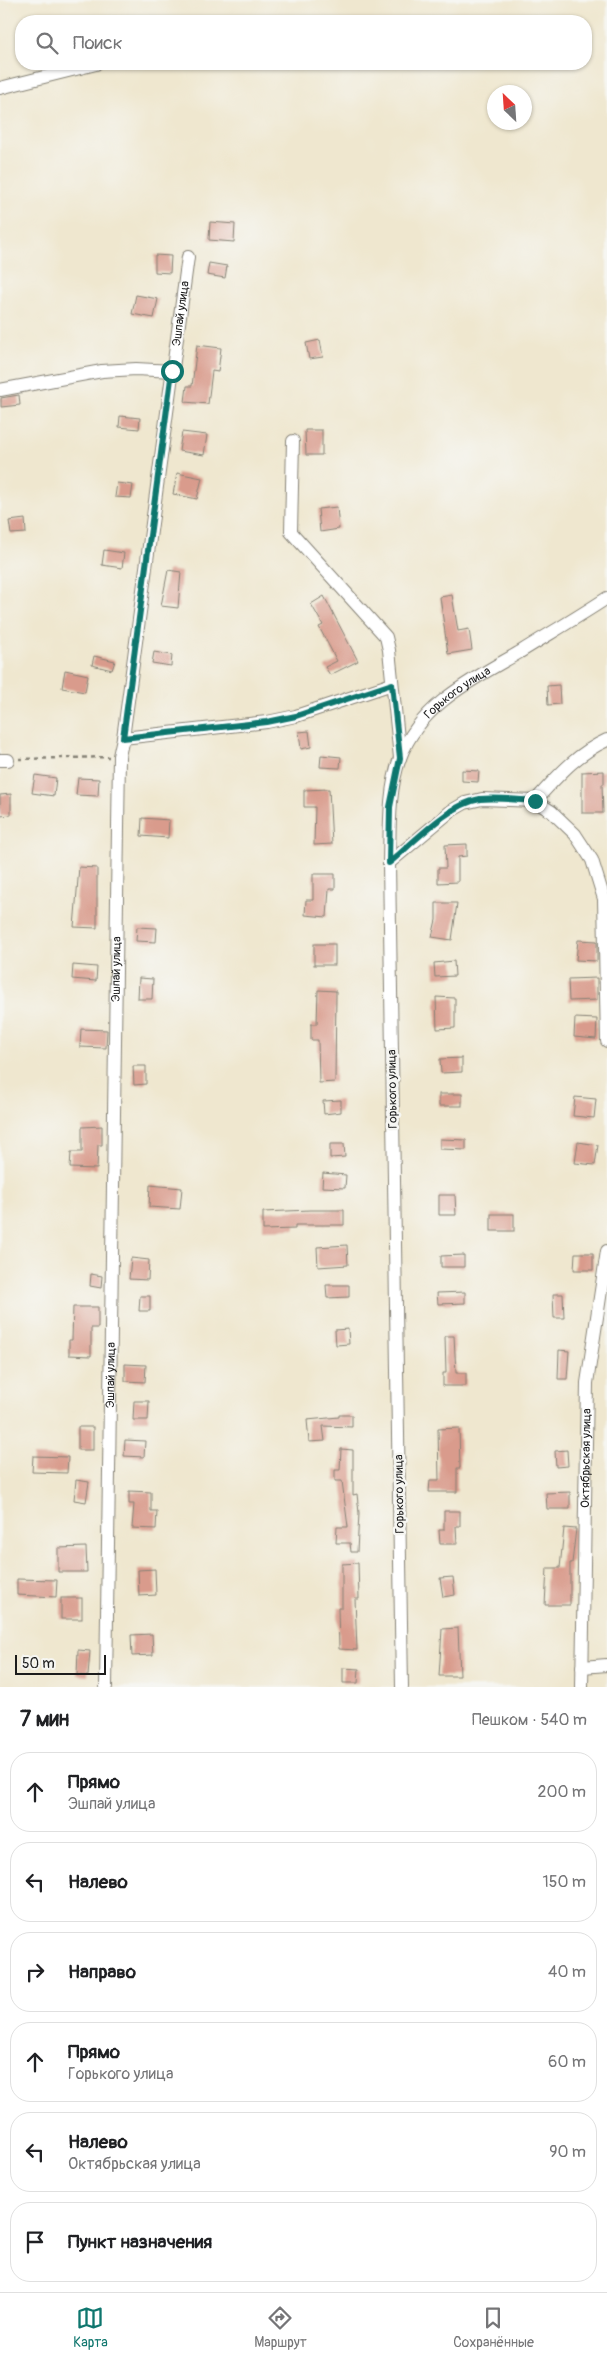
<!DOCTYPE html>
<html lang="ru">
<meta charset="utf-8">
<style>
body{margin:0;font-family:Pangolin,sans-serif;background:#f6f6f6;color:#202124}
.compass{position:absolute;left:487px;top:85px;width:45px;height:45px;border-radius:50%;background:#fff;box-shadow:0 1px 4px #0004;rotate:335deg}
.scale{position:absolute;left:15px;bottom:12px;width:91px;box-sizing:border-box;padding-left:5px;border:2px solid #1c1c1c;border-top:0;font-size:14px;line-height:18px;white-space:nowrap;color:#1c1c1c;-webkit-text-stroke:4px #f6f6f2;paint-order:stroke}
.stop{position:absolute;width:15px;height:15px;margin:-11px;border:4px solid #0f766e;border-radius:50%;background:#fff}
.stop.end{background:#0f766e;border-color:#fff;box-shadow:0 1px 5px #0008}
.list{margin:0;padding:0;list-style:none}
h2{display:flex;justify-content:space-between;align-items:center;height:65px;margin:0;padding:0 20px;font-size:21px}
h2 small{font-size:16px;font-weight:400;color:#757577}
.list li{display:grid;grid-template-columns:32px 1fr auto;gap:15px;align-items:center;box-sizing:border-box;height:80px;margin:0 10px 10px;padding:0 10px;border:1px solid #e0e0e0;border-radius:20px}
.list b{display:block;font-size:19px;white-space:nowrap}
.list p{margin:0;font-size:16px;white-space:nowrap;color:#757577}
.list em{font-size:16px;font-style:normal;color:#757577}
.icon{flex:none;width:28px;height:28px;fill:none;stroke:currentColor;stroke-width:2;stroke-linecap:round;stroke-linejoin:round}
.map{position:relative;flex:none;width:607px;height:1687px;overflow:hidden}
.search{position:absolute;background:#fff;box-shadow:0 1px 4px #0004;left:15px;right:15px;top:15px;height:55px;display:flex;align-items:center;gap:12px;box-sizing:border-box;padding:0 18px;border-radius:20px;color:#757577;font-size:19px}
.sheet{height:605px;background:#fff}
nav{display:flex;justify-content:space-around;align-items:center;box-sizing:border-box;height:70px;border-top:1px solid #e0e0e0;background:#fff;font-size:14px;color:#757577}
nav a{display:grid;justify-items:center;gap:2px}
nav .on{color:#0f766e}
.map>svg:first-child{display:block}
</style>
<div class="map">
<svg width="607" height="1687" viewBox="0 0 607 1687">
<rect width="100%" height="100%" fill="#f6f6f2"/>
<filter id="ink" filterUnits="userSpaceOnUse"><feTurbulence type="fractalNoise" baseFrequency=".02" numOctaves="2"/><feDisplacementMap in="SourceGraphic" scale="10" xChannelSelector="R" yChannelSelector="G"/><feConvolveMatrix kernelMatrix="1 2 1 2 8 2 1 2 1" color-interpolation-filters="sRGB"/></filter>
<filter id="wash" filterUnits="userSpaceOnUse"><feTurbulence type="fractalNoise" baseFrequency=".0096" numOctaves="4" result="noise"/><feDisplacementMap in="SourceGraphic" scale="20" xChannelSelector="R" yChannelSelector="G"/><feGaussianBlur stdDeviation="1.12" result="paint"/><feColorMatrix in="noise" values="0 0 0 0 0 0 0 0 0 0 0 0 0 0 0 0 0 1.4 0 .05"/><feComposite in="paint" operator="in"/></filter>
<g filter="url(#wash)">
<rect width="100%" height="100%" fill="#efe7cf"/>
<g id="blocks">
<g fill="#d99b8c">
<polygon points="210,222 235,224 234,242 209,240"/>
<polygon points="155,255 171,256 170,273 155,272"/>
<polygon points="209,263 227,266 225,278 207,275"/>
<polygon points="136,295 158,299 154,318 132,314"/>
<polygon points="320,340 323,357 309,359 306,343"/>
<polygon points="197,345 221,348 218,372 212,371 208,404 185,402 187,386 192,386"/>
<polygon points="19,395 20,405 1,407 1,398"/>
<polygon points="120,416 140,418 139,429 119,427"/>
<polygon points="305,430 322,430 322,455 306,455"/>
<polygon points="182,432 207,435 204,455 179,451"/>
<polygon points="177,473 202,478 197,499 173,494"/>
<polygon points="117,483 133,485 131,498 115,497"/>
<polygon points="337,507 339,529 320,532 318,509"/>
<polygon points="25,519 26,533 11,534 9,521"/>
<polygon points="104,550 124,553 122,568 102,565"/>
<polygon points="168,570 181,572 178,608 161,606"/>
<polygon points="452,595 458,631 469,629 472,650 448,654 440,597"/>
<polygon points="324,596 358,661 330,675 325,667 337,661 319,627 323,625 311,604"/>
<polygon points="154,652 172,655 171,666 152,663"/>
<polygon points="94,656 115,661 112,670 92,665"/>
<polygon points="65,670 88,675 85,692 62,688"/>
<polygon points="559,685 560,704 548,705 547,686"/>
<polygon points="309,731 311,747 301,749 299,732"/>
<polygon points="321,755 341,757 340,768 320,767"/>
<polygon points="462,770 479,771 478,782 462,781"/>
<polygon points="604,771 604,784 602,784 603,813 582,813 582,772"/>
<polygon points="35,775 56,778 54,796 32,793"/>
<polygon points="78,778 99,779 98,796 76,795"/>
<polygon points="329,789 332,844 314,845 315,807 304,807 304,790"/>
<polygon points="11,794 11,815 0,816 0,795"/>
<polygon points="142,818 169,820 168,838 141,836"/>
<polygon points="467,844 467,856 458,857 458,882 438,883 438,868 446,868 445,845"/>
<polygon points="79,867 97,868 97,928 74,927"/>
<polygon points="313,874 335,874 335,889 329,889 327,917 305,915 306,900 313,900"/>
<polygon points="436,903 457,903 452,940 432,937 436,920"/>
<polygon points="137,927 157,928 156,942 136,941"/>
<polygon points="578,940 597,941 597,961 576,960"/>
<rect x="314" y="944" width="21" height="21"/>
<polygon points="454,961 455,976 435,977 434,963"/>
<polygon points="73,965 97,967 96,981 72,979"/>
<polygon points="139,978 153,979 152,999 138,999"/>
<polygon points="597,978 597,1000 569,1001 568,979"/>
<polygon points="318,990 336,991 335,1082 319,1083 318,1040 311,1040 311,1024 317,1024"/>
<polygon points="436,997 455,998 455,1028 437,1029"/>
<polygon points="575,1018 597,1019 596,1039 574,1037"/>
<polygon points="81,1029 107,1030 106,1048 80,1047"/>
<polygon points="462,1058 462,1072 441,1073 440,1059"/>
<polygon points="133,1066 146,1066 146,1084 134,1085"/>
<rect x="439" y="1094" width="23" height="12"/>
<polygon points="575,1097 596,1099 594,1118 573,1116"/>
<polygon points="341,1100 341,1112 324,1114 323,1101"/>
<polygon points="102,1126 102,1145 98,1145 97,1169 70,1168 71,1152 82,1152 82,1127"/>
<polygon points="440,1139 466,1140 466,1150 440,1149"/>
<polygon points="578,1142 598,1145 595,1165 575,1163"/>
<polygon points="330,1144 344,1144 345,1157 330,1158"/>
<polygon points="323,1173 346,1175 345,1188 322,1187"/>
<polygon points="150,1185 182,1188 180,1209 149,1207"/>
<polygon points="439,1195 455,1195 456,1215 439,1215"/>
<polygon points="310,1210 344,1210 344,1225 295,1225 295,1229 263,1230 263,1212"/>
<rect x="491" y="1214" width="23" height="17"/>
<polygon points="347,1245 348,1265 318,1267 317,1247"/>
<polygon points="575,1253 593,1253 593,1270 574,1270"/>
<polygon points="464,1255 464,1267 441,1267 441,1256"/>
<polygon points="131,1258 149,1260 148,1280 129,1279"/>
<polygon points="91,1274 102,1276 101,1288 90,1286"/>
<polygon points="326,1285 349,1285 349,1297 327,1298"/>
<polygon points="465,1292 465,1303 438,1304 437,1293"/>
<polygon points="553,1294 563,1294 564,1318 554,1318"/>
<polygon points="140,1296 150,1296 150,1311 139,1311"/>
<polygon points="73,1307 98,1307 98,1328 91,1328 91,1356 69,1355 69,1340 72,1340"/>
<polygon points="348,1329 349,1344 336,1345 335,1330"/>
<polygon points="445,1336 454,1336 456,1373 466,1373 466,1386 443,1386 443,1373 446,1373"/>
<polygon points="559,1350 569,1351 567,1379 558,1379"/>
<polygon points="125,1364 146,1365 145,1382 125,1381"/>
<polygon points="134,1401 149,1401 148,1420 133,1420"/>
<polygon points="339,1415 352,1415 352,1427 323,1426 325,1441 309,1442 307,1420 339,1417"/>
<rect x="78" y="1427" width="15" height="23"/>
<polygon points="459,1428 460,1468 457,1468 457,1492 429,1492 430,1480 439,1480 438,1429"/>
<polygon points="125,1440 145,1441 144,1457 124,1456"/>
<polygon points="341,1449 353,1450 353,1495 357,1494 359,1513 357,1552 351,1552 350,1543 336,1543 337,1527 348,1527 342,1481 335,1481 335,1470 340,1470"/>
<polygon points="567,1450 568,1466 556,1467 555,1451"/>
<polygon points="33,1456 68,1457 67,1473 32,1472"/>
<polygon points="76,1480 89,1482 86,1502 74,1500"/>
<polygon points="129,1491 151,1492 151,1511 157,1511 156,1529 132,1528 134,1504 129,1504"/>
<polygon points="570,1492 570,1509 547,1509 546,1493"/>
<polygon points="444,1511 460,1511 460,1526 456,1526 457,1544 440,1544 439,1530 444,1530"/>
<polygon points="564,1528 576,1529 572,1563 570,1563 570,1605 545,1605 547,1568 560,1568"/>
<polygon points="86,1547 87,1572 58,1572 58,1548"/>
<polygon points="358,1563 359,1599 355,1599 357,1650 339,1649 338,1608 342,1608 342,1564"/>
<polygon points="155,1569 156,1595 139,1596 138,1570"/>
<polygon points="453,1577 455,1595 443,1597 440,1578"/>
<polygon points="17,1579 57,1580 56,1597 17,1595"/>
<rect x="61" y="1598" width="21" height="21"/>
<polygon points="458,1628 460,1676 439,1676 442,1629"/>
<polygon points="152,1634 153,1655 132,1656 131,1635"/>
<polygon points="78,1650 90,1651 88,1676 77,1675"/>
<polygon points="343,1668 359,1669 358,1683 343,1683"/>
</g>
</g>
</g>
<g filter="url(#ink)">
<use href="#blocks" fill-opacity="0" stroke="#868276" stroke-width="1"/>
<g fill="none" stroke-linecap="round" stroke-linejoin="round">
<g stroke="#868276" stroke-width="14">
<g id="minor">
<polyline points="0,88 96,64"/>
<polyline points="0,390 102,371 136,369 173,371"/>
<polyline points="293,441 291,532 386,637 389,650 400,758"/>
<polyline points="123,738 267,722 296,716 392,684"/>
<polyline points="0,760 8,760"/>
<path d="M535 801C557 777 576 754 607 740"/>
<polyline points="389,863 451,811 465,803 482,799 535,801 552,812 575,834 592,860 604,899 607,1041"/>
<polyline points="582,1667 607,1665"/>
<path id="s1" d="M106 1687 119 756 123 738 188 257"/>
<path id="s2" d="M402 1687 389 863C390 829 388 791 400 758 420 704 474 679 520 652 549 634 578 617 607 598"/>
<path id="s3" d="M582 1687 587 1383 607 1251"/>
</g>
</g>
<polyline stroke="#868276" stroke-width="2.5" stroke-dasharray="4 4" stroke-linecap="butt" points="19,759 109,757"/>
<use href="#minor" stroke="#fff" stroke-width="12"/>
</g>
</g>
<g fill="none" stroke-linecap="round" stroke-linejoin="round" filter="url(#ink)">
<path stroke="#0f766e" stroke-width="6" d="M172 371 123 738 267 722 296 716 392 684 400 758 390 807 389 863C413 843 449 804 480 799 497 797 518 800 535 801"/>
</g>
<g text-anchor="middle" stroke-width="5" stroke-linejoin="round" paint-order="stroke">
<g font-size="12" fill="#1c1c1c" stroke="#f6f6f2">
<text dy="4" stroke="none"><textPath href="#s1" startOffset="1378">Эшпай улица</textPath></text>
<text dy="4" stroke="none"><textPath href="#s2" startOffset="1019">Горького улица</textPath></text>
<text dy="4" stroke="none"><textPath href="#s1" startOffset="718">Эшпай улица</textPath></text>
<text transform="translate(392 1089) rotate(-91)" y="4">Горького улица</text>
<text dy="4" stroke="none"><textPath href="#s1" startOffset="312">Эшпай улица</textPath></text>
<text dy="4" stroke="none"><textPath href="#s3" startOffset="229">Октябрьская улица</textPath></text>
<text transform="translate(399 1494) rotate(-91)" y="4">Горького улица</text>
</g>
</g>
</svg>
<svg class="compass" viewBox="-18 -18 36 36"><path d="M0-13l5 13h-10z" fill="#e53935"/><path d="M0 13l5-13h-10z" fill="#757577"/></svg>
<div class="scale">50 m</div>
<div class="stop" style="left:172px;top:371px"></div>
<div class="stop end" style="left:535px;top:801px"></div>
<div class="search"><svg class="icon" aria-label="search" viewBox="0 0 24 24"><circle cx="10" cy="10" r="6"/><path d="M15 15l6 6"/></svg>Поиск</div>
</div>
<section class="sheet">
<h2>7 мин<small>Пешком · 540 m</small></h2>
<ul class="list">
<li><svg class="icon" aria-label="ahead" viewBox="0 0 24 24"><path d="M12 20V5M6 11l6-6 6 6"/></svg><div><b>Прямо</b><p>Эшпай улица</p></div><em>200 m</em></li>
<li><svg class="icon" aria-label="left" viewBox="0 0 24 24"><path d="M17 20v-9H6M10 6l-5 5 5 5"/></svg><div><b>Налево</b></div><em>150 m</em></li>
<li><svg class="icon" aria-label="right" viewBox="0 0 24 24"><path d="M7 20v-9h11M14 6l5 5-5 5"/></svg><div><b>Направо</b></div><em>40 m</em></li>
<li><svg class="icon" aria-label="ahead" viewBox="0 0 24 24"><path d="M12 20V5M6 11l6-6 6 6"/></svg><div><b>Прямо</b><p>Горького улица</p></div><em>60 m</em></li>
<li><svg class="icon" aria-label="left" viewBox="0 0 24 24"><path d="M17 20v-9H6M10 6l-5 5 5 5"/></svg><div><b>Налево</b><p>Октябрьская улица</p></div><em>90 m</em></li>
<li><svg class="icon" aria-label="arrive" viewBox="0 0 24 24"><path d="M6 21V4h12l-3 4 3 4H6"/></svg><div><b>Пункт назначения</b></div></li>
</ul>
</section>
<nav>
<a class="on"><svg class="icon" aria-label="map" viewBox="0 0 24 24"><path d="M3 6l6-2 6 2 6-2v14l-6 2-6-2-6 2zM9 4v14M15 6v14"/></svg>Карта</a>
<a><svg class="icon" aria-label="directions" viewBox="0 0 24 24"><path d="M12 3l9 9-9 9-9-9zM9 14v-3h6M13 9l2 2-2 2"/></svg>Маршрут</a>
<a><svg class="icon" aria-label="saved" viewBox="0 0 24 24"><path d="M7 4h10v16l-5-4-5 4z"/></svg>Сохранённые</a>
</nav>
